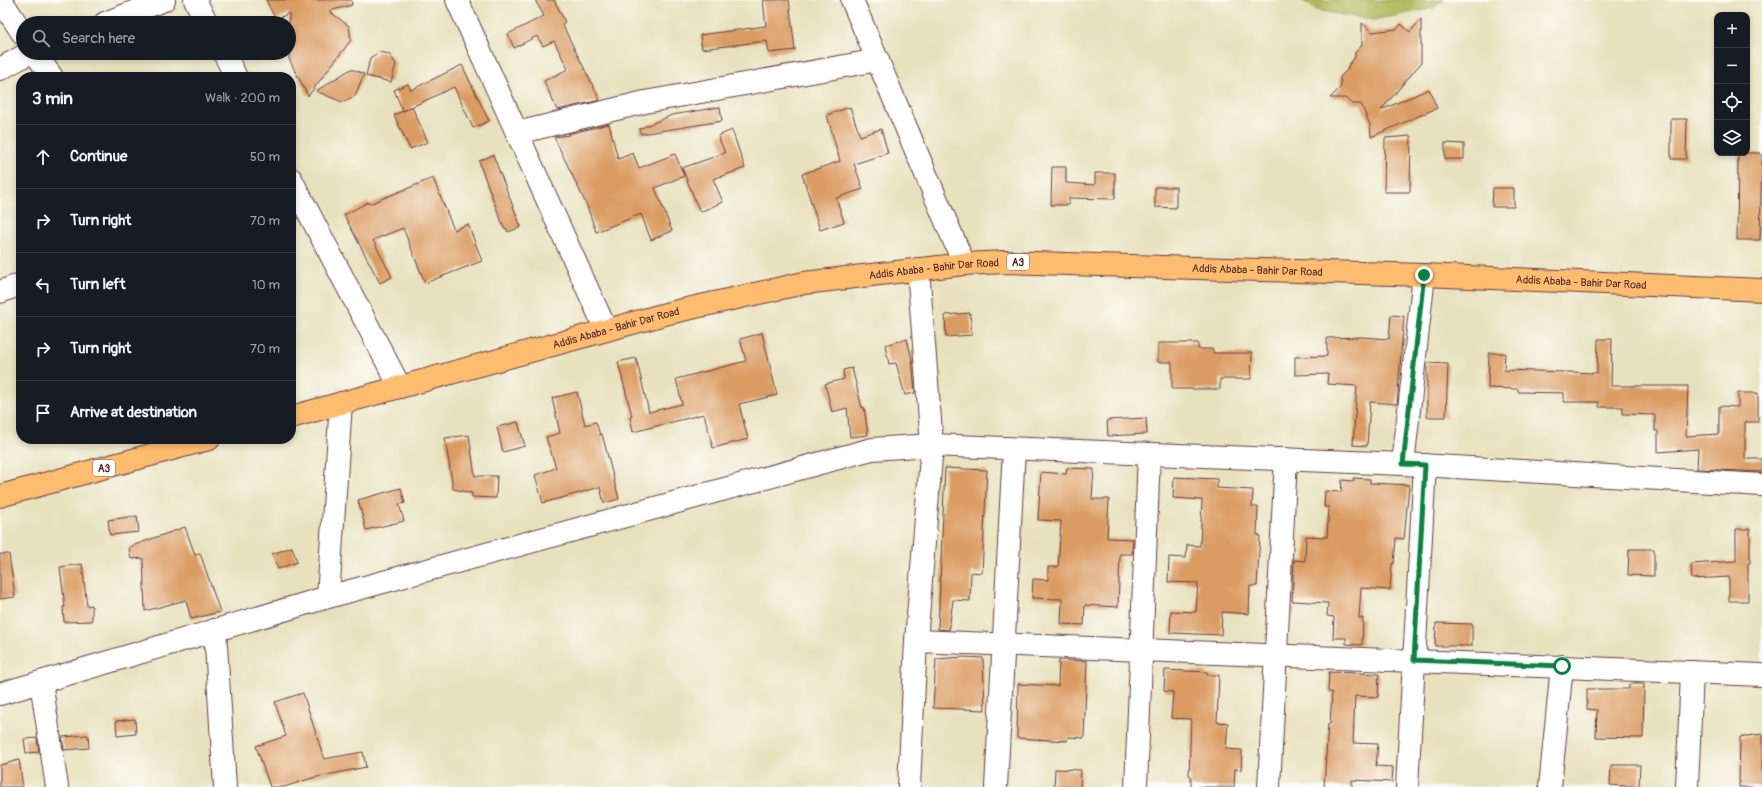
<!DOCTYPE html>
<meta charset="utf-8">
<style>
body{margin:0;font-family:Pangolin,sans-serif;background:#242831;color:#f1f3f6}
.controls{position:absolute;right:12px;top:12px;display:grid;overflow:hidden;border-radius:8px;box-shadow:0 2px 6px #0003}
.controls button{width:36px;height:36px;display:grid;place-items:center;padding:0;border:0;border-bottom:1px solid #363941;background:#171b24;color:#f1f3f6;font:20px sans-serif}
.stop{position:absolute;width:12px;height:12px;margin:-9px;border:3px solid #0b8043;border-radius:50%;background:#fff}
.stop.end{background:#0b8043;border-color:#fff;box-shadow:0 1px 4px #0008}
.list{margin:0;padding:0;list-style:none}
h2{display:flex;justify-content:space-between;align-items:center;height:52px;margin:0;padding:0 16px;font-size:17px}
h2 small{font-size:13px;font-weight:400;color:#9ea1a6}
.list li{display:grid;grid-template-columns:26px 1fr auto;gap:12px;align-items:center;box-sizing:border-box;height:64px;padding:0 16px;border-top:1px solid #363941}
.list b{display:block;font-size:15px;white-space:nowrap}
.list em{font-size:13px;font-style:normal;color:#9ea1a6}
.icon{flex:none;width:22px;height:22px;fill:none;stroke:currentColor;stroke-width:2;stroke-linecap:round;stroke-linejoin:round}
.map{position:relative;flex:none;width:1762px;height:787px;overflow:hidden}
.search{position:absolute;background:#171b24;box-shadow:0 2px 6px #0003;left:16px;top:16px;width:280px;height:44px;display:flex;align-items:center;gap:10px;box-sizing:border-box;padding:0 14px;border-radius:22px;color:#9ea1a6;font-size:15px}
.panel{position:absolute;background:#171b24;box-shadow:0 2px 6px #0003;left:16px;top:72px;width:280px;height:372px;border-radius:16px}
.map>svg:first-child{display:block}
</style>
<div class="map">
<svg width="1762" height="787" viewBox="0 0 1762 787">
<rect width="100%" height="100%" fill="#fdfcf7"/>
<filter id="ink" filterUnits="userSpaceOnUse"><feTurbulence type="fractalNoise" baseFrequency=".025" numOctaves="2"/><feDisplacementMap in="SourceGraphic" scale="8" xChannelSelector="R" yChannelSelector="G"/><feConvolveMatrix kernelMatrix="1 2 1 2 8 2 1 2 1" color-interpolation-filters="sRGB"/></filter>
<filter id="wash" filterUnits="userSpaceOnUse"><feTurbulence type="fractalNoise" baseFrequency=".012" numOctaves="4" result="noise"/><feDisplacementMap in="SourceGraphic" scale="16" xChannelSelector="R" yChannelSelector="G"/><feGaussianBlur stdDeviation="0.9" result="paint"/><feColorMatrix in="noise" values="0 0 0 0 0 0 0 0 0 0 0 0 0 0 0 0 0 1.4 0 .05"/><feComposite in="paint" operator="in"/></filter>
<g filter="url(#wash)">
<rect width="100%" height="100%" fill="#e8e1bd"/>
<polygon fill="#b0bb5d" stroke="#7d6d44" points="1302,0 1444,0 1433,8 1373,20 1317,10"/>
<g id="blocks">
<g fill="#db9c64">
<polygon points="266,0 351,0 352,5 329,11 349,26 351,40 308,96 289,59 289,13 276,20"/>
<polygon points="535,0 554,0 565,22 562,24 600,100 557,110 544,81 568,69 554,41 543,46 537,36 514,48 508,34 544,16"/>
<polygon points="763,0 789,0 795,50 769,53 767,41 702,49 700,35 766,26"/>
<polygon points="1421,19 1421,63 1381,110 1429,89 1437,108 1371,137 1370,125 1361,104 1352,104 1345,98 1330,98 1341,87 1340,77 1348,69 1348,66 1355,57 1355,53 1362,45 1362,23 1372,32 1397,29 1401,24 1410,32"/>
<polygon points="379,52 389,54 396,64 391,82 366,76 370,58"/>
<polygon points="462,65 489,121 473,128 454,87 403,111 394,90 408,84 411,90"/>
<polygon points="351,69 364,74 355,96 342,102 316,91"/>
<polygon points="412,107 428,142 410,149 394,115"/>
<polygon points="720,107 722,121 641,134 639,129 672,115"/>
<polygon points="850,107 860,136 881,129 888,153 854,164 863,189 836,198 844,222 820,230 802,174 840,161 827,115"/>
<polygon points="1671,119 1687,119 1686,159 1671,159"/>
<polygon points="609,124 618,159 633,153 639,168 675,154 684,176 655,188 672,231 651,240 641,214 596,232 587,206 554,137 569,135 568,134"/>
<polygon points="732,130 745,168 713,179 723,202 700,212 682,168 725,153 718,136"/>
<polygon points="1411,136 1410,192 1384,192 1385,138"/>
<polygon points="1445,143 1464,144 1464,159 1445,159"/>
<polygon points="1740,153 1760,153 1760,155 1762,155 1760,240 1737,240 1738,155 1740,155"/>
<polygon points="493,155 521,227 508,232 506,228 504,228 480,165 481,165 479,161"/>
<polygon points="1052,167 1066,167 1066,183 1095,185 1095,173 1115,173 1115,199 1069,198 1069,205 1051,205"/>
<polygon points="433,178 454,230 468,224 482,261 425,283 403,228 373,240 392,277 380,283 344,215 368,202 369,204"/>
<polygon points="1155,187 1176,187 1176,208 1155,207"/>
<polygon points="1493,188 1514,188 1514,207 1492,207"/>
<polygon points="970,313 972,335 946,337 945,315"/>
<polygon points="1391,315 1404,316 1397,404 1370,402 1367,446 1353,445 1357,386 1327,384 1328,374 1295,375 1295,357 1327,356 1327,338 1362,337 1389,339"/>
<polygon points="762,333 777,395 739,404 748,439 713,448 704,414 633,432 630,417 632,416 618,362 636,358 649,412 682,404 676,379 746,361 740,339"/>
<polygon points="907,339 912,359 915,393 905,395 896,363 889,364 885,345"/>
<polygon points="1598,339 1612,339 1611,386 1688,386 1686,436 1719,434 1719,406 1738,407 1738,393 1758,393 1758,422 1745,422 1745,459 1762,459 1762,472 1697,469 1698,449 1658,452 1658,431 1655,431 1655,415 1623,414 1623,407 1599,407 1599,402 1564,402 1564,393 1518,392 1518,389 1488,388 1489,353 1505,353 1504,370 1597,373"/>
<polygon points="1158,343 1198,343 1198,349 1213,349 1213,353 1252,353 1251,379 1220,379 1220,389 1172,389 1172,362 1158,362"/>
<polygon points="1427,363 1448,364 1446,417 1427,417"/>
<polygon points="852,368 862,408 864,407 868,435 850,437 847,408 832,412 825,384 844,379 843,370"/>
<polygon points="577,392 585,425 596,422 600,435 602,434 619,499 604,503 600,487 543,503 535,475 556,468 546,437 560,433 552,398"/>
<polygon points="1146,418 1147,434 1108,436 1107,420"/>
<polygon points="518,422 525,446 503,452 497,427"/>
<polygon points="469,435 475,476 497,476 496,498 472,497 472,493 453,489 445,438"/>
<polygon points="945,468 987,470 982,573 971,572 970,601 953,600 949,630 938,629"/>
<polygon points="1067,468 1094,469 1092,499 1109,499 1107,538 1133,539 1132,554 1120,554 1118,607 1085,605 1084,625 1061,624 1062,599 1032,598 1033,579 1048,580 1048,567 1058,567 1061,521 1038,520 1041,472 1066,474"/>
<polygon points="1174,477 1217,479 1217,488 1253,490 1252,507 1258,507 1257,535 1260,535 1257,586 1250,586 1249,614 1222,612 1221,635 1170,633 1171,611 1196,612 1198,583 1168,582 1169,557 1186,558 1187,545 1200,546 1202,500 1173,498"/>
<polygon points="1353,478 1370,479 1370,483 1409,485 1404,539 1396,538 1394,564 1392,563 1390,590 1361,588 1359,618 1363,618 1362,645 1346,644 1346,638 1333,638 1334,617 1327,616 1328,603 1292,601 1294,560 1305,561 1306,536 1327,537 1329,507 1324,507 1325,491 1341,492 1342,480 1354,481"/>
<polygon points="401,488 405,503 399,504 404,521 366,530 358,500"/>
<polygon points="137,516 139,532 110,535 108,520"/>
<polygon points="185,527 195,555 200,553 220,612 191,619 186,600 145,611 143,558 131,559 129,547"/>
<polygon points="1736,529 1750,529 1750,563 1748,563 1748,601 1729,601 1729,577 1692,579 1691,564 1736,561"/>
<polygon points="292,547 297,562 278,569 272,554"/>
<polygon points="1629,549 1654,549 1654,576 1628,575"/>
<polygon points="0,554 9,554 15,597 0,599"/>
<polygon points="82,564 87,606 92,605 92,621 64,622 63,607 65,607 60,567"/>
<polygon points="1436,623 1472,624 1472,646 1435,646"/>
<polygon points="964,657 983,658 985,710 933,708 936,659"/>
<polygon points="1059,660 1087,661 1084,738 1068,737 1067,741 1017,738 1018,684 1058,686"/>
<polygon points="1165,670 1207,672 1207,675 1219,675 1217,722 1228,723 1226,749 1242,750 1241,770 1235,769 1234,787 1191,787 1191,776 1189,775 1191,719 1171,718 1173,692 1164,691"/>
<polygon points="1329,672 1379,674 1378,697 1355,696 1353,743 1378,744 1376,766 1393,767 1392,782 1352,780 1352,787 1324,787 1328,724 1330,724 1332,692 1328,692"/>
<polygon points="1629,684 1644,684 1643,738 1596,737 1597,710 1587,709 1587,689 1629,689"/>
<polygon points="303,693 324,759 363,752 366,767 312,778 284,787 270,787 256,746 286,736 275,702"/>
<polygon points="135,719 136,734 117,736 116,721"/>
<polygon points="1762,734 1762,787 1739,787 1740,737"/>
<polygon points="88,735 89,748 64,750 62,737"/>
<polygon points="37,738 39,752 26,753 24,739"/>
<polygon points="19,760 23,787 0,787 0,765"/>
<polygon points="1611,765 1640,765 1639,787 1610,785"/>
<polygon points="1055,769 1081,770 1080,787 1054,787"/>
</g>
</g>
</g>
<g filter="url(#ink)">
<use href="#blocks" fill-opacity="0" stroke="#623c41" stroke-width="1"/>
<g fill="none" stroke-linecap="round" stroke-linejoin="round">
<g stroke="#623c41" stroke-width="24">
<g id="minor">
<polyline points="1,0 23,34"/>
<polyline points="195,0 207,23"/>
<polyline points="457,0 606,330"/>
<polyline points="852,0 964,264"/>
<polyline points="105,23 164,0"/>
<polyline points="35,53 52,77"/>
<polyline points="224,53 236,77"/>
<polyline points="0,69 29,53"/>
<polyline points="517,133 645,102 878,60"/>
<polyline points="291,179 400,387"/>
<polyline points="0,292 21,284"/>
<polyline points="1403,464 1424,275"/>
<polyline points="328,597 341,403"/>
<polyline points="215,630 225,787"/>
<polyline points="916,641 1762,675"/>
<polyline points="41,682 57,787"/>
<polyline points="0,694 328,597 872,449 932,445 1403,464 1762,485"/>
<polyline points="909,787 916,641 932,445 918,269"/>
<polyline points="996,787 1014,449"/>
<polyline points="1136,787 1149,454"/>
<polyline points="1269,787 1286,459"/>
<polyline points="1407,787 1425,465"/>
<polyline points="1550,787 1562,666"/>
<polyline points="1687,787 1692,672"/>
</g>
</g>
<g stroke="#623c41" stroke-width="24">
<g id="highway">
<path id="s1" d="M291 417 669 313 804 283 964 264 1005 262 1424 275 1762 290"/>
<polyline points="0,496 209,439"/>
</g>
</g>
<use href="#minor" stroke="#fff" stroke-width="22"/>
<use href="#highway" stroke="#febc70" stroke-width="22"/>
</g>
</g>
<g fill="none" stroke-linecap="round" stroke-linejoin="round" filter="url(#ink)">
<polyline stroke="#0b8043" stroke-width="5" points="1424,275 1403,464 1425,465 1414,660 1562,666"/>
</g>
<g text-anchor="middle" stroke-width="3.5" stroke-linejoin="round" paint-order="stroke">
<g fill="#fdfcf7" stroke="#806168" stroke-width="1">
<rect x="1007" y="254" width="22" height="16" rx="3"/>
<rect x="93" y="460" width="22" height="16" rx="3"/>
</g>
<g font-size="10" font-weight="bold" fill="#4a1f2b">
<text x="1018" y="266">A3</text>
<text x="104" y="472">A3</text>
</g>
<g font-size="11" fill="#4a1f2b" stroke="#fdfcf7">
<text dy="4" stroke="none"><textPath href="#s1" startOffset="661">Addis Ababa - Bahir Dar Road</textPath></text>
<text dy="4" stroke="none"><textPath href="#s1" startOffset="985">Addis Ababa - Bahir Dar Road</textPath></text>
<text dy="4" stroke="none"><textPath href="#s1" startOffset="1309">Addis Ababa - Bahir Dar Road</textPath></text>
<text dy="4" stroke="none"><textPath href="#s1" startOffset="337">Addis Ababa - Bahir Dar Road</textPath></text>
</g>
</g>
</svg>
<div class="controls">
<button>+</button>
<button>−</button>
<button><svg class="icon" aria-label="locate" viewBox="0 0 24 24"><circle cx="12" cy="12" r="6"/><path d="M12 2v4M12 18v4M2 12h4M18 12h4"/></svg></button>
<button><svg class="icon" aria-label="layers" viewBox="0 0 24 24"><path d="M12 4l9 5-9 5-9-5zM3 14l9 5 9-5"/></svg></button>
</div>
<div class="stop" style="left:1562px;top:666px"></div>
<div class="stop end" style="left:1424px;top:275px"></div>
<div class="search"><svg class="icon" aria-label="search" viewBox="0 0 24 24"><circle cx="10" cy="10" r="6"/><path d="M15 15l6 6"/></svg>Search here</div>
<section class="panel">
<h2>3 min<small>Walk · 200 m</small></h2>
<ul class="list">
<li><svg class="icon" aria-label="ahead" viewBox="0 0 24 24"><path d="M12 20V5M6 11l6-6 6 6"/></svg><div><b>Continue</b></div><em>50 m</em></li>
<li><svg class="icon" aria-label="right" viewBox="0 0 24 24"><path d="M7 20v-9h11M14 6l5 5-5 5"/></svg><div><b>Turn right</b></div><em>70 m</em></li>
<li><svg class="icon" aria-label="left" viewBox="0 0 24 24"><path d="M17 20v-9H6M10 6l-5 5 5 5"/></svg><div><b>Turn left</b></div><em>10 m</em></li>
<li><svg class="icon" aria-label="right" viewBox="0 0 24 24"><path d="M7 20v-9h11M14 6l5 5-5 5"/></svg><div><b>Turn right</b></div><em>70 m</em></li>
<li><svg class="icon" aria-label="arrive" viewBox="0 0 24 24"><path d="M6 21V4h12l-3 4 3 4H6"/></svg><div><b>Arrive at destination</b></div></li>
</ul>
</section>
</div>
